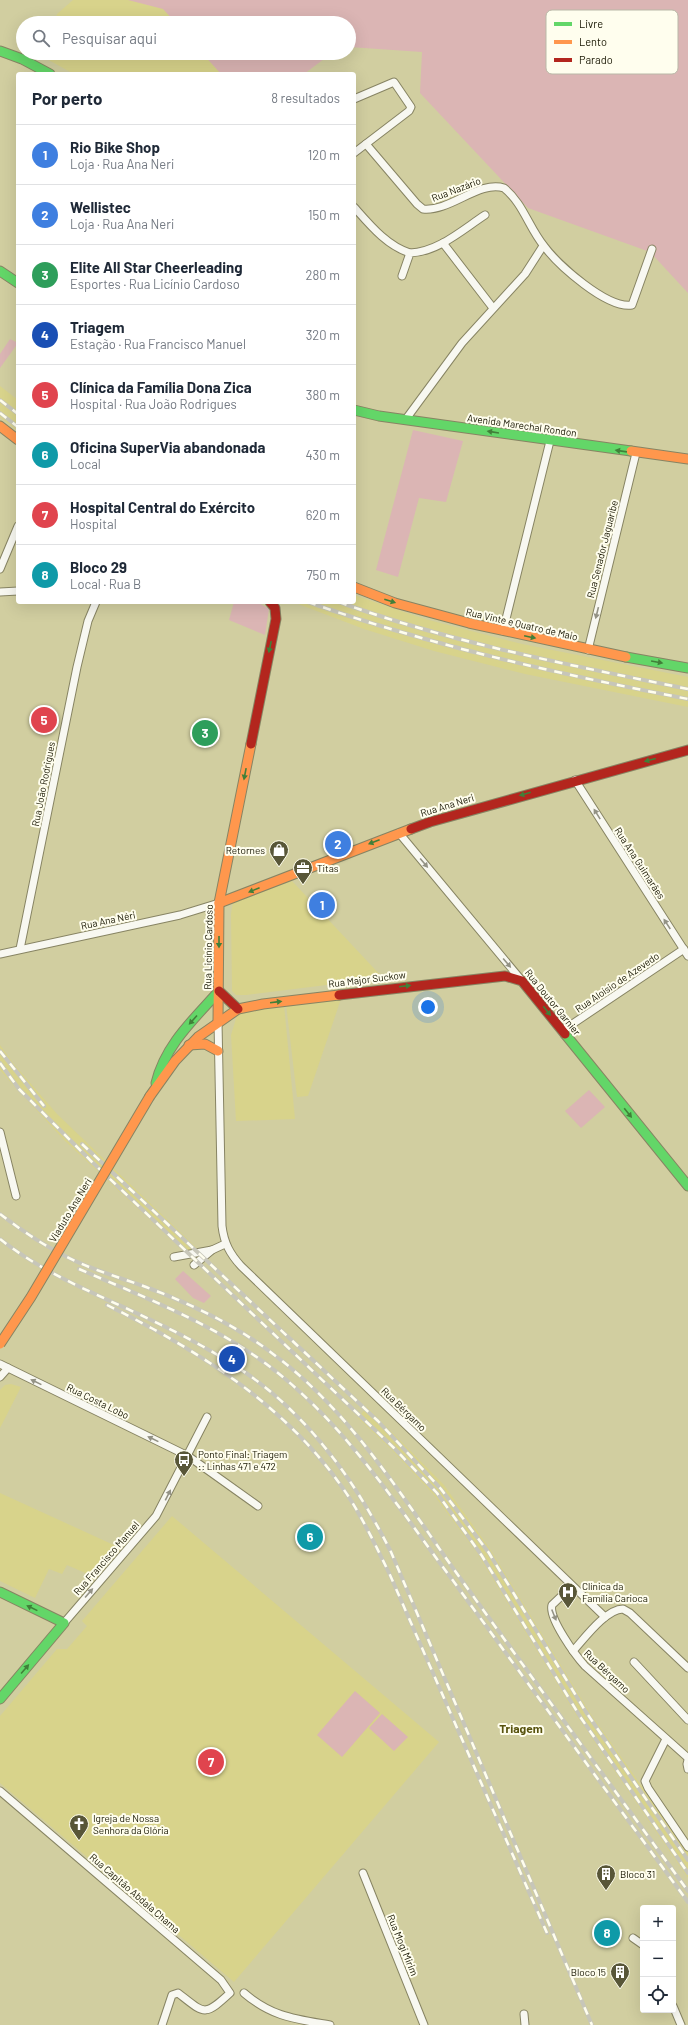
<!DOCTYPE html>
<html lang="pt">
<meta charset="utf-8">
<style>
body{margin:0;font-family:Barlow,sans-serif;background:#f6f6f7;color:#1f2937}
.controls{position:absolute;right:12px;bottom:12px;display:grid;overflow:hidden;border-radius:4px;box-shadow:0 4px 16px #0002}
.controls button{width:36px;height:36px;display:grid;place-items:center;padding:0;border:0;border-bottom:1px solid #e0e1e3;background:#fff;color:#1f2937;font:20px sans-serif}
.you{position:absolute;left:428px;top:1007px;width:14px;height:14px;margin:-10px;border:3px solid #fff;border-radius:50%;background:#1a73e8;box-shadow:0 0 0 6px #1a73e833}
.badge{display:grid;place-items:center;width:26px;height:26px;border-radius:50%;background:#1a73e8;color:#fff;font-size:13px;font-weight:700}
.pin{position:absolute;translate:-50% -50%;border:2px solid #fff;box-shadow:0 1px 4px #0006}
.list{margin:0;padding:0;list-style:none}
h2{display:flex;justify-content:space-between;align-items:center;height:52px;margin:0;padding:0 16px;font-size:17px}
h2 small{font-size:13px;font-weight:400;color:#747a83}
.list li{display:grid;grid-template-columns:26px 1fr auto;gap:12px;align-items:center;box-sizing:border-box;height:60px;padding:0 16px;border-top:1px solid #e0e1e3}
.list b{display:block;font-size:15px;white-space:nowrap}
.list p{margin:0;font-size:13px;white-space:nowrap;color:#747a83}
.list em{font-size:13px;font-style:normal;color:#747a83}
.icon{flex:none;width:22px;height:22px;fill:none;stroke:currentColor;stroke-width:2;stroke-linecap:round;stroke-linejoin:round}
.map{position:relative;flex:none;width:688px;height:2025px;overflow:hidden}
.search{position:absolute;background:#fff;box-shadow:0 4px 16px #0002;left:16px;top:16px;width:340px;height:44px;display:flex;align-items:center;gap:10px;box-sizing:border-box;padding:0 14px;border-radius:22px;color:#747a83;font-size:15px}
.panel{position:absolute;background:#fff;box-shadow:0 4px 16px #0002;left:16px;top:72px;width:340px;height:532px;border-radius:4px}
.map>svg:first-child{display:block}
</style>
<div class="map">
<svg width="688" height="2025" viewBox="0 0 688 2025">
<rect width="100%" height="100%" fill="#d1cea0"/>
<g fill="#d8d38b">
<polygon points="73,0 287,0 288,23 55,23 57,14"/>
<polygon points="47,53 264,53 249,74 74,74 45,58"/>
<polygon points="0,386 18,400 18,431 0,417"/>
<polygon points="354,595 425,619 522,644 688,677 688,707 525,674 434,651 364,629 293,602 354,602"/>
<polygon points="292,881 383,978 246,995 236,995 232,991 231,914 233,901"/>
<polygon points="341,999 308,1096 297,1097 286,1004"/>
<polygon points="284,1005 295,1119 236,1121 231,1035 238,1012"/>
<polygon points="0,1045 13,1063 57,1114 201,1252 193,1260 65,1141 13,1085 0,1070"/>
<polygon points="11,1384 21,1387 0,1428 0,1390 5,1385"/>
<polygon points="367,1407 444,1485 490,1549 590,1713 688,1852 688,1878 578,1718 477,1553 434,1495 392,1450 358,1418"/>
<polygon points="0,1493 116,1546 92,1576 67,1565 62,1574 49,1569 35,1598 0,1581"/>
<polygon points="172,1516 439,1742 234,1982 0,1783 0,1716 57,1649 67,1649 87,1626 82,1621"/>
</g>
<g fill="#dbb5b4">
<polygon points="128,0 688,0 688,293 650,252 528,208 420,93 422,52 349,47 349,23 176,23 163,9"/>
<polygon points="202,53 332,53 304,74 221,74"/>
<polygon points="10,339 18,343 0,368 0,354"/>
<polygon points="413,430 463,441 446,502 419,498 398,577 376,570"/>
<polygon points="234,602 257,602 269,609 265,635 229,620"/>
<polygon points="589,1090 605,1107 581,1128 565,1111"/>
<polygon points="183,1271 211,1296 204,1303 193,1298 175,1279"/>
<polygon points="355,1691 380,1713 342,1757 317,1735"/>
<polygon points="382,1714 408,1737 394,1751 369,1728"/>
</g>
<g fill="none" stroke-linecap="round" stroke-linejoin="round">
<g stroke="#878463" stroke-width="9">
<g id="street">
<polyline points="354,99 394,82 411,107 409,111 354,153"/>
<path d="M366 144 417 204 423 209C450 212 479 180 504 188 523 203 529 228 544 246 558 265 607 309 632 305L652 249"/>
<path d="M354 207C370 225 387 246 410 253"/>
<polyline points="443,243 493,308"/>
<path d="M402 276 410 253C438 252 462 230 485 215"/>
<polyline points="406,419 462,343 525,274 543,246"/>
<polyline points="0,569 18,526"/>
<polyline points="0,592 18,591"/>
<polyline points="503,631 550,441"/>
<polyline points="588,650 636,453"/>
<polyline points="575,780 688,956"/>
<polyline points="399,833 522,981"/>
<polyline points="20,949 77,667 88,621 96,602"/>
<polyline points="0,954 180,915 219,903"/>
<path d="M218 1022 222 1226C224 1243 230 1254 241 1266L605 1617"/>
<polyline points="562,1031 684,949"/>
<polyline points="0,1132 16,1196"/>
<polyline points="174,1257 212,1250"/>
<polyline points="194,1265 212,1250 225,1244"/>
<polyline points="0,1364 188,1456 258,1506"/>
<polyline points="0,1377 8,1368"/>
<path d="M572 1586 552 1605C548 1618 576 1656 585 1666L688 1758"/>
<polyline points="64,1623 156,1516 207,1417"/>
<path d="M573 1651C584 1639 606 1609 623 1609L630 1613 688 1668"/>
<polyline points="634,1662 688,1720"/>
<polyline points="666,1739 645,1781 648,1788 688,1847"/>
<polyline points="688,1760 687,1764 688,1769"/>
<path d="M0 1791 221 1980 230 1993C204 2017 205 2014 178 1993L172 1995 162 2025"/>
<polyline points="363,1873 424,2025"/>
<polyline points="633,1938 643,1945"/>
<path d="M244 1993C272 2017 295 2019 330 2025"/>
<polyline points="673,2006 681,2025"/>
<polyline points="524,2014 525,2025"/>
</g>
</g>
<g stroke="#878463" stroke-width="11">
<g id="fast">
<polyline points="0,51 22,59 50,74"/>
<polyline points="0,271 18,283"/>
<polyline points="354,410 379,416 631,451"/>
<polyline points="626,657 688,668"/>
<polyline points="565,1034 688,1186"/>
<path d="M156 1083C165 1045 194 1019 219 991"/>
<polyline points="0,1592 64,1623 0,1699"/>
</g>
</g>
<g stroke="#878463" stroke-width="11">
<g id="slow">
<polyline points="0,426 18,440"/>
<polyline points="631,451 688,459"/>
<polyline points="354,587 395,603 469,623 626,657"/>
<polyline points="219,903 411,829"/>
<polyline points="218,1022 219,903 251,744"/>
<polyline points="189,1045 205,1044 218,1051"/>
<polyline points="150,1096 175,1061 198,1037 238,1009 263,1004 339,995"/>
</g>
</g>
<g stroke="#878463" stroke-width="11">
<g id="jam">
<polyline points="251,744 276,619 275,608 270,602"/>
<polyline points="411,829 430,822 688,750"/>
<polyline points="219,991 238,1009"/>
<polyline points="339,995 505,976 522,981 565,1034"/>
</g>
</g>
<use href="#street" stroke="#f8f8f1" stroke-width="7"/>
<use href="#fast" stroke="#63d668" stroke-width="9"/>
<use href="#slow" stroke="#ff974d" stroke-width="9"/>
<use href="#jam" stroke="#b3261e" stroke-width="9"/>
<g stroke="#c7c6b9" stroke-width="4">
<g id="rail">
<polyline points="0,400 18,414"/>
<polyline points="0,413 18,427"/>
<path d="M308 602C432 646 559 674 688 699"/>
<path d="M339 602C452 643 570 665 688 689"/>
<polyline points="0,1051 44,1106"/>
<polyline points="0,1063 19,1089 92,1162 394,1448 437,1493 482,1556 581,1718 688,1873"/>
<polyline points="82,1144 378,1421 441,1489 489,1553 586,1712 688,1860"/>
<path d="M0 1214C21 1230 43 1245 67 1257 92 1270 119 1277 146 1287 191 1304 234 1324 273 1354 353 1413 405 1502 463 1582 537 1685 613 1788 688 1891"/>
<path d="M0 1239C44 1274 99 1295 149 1319 183 1335 215 1352 246 1373 310 1417 357 1484 391 1552L592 2025"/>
<path d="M79 1269C148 1299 218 1325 278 1373 349 1430 400 1510 454 1582 532 1689 610 1796 688 1902"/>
<path d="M107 1305C202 1352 294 1410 352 1502 366 1525 378 1550 390 1575L547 1933"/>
</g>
</g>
<use href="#rail" stroke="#fffeee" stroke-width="2.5" stroke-dasharray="8" stroke-linecap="butt"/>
<g stroke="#878463" stroke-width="11" stroke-linecap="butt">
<polyline id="slow-bridge" points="0,1344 31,1297 150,1096"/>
</g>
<use href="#slow-bridge" stroke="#ff974d" stroke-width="9"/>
</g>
<defs><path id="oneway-solid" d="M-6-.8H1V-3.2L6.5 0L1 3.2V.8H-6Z"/></defs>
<g fill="#417f39">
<use href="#oneway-solid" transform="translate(493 432) rotate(-171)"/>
<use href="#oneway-solid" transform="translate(621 451) rotate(-172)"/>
<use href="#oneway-solid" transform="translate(390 601) rotate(18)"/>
<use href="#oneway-solid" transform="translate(530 637) rotate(12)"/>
<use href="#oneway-solid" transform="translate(270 647) rotate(102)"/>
<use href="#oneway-solid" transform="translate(657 662) rotate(10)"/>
<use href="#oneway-solid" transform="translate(650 760) rotate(165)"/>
<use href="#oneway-solid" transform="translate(245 774) rotate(101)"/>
<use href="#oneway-solid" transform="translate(525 794) rotate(164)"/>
<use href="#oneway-solid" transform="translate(374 842) rotate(159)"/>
<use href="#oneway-solid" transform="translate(254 890) rotate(158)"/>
<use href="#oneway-solid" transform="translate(219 942) rotate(90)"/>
<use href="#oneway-solid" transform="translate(405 986) rotate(-7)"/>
<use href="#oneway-solid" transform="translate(276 1002) rotate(-7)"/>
<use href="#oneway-solid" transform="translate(547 1011) rotate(52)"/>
<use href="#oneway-solid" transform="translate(193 1020) rotate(132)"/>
<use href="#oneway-solid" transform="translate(628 1113) rotate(51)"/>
<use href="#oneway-solid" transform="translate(32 1608) rotate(-154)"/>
<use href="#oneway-solid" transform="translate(25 1669) rotate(-49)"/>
</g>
<g fill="#939285">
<use href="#oneway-solid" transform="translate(597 613) rotate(104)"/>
<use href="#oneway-solid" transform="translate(597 814) rotate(-122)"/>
<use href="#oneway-solid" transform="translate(424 863) rotate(50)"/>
<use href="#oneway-solid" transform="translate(667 924) rotate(-123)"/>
<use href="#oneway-solid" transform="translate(507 963) rotate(50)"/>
<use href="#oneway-solid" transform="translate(36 1382) rotate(-154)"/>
<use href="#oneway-solid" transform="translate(153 1439) rotate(-154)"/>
<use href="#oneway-solid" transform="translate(168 1495) rotate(-63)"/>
<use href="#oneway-solid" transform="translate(89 1593) rotate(-49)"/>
<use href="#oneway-solid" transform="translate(554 1615) rotate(68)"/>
</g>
<defs>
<g id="shop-pin" transform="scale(1)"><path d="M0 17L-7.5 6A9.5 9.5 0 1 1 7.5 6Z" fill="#585638" stroke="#fffeee"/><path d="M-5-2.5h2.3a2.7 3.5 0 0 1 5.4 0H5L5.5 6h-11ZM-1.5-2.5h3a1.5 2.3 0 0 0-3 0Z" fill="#fff"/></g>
<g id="office-pin" transform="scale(1)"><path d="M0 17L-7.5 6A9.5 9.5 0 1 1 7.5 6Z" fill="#585638" stroke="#fffeee"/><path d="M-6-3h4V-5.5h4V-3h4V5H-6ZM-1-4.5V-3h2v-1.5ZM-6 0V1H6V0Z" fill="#fff"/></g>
<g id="bus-pin" transform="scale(1)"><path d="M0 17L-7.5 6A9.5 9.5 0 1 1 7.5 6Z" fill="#585638" stroke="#fffeee"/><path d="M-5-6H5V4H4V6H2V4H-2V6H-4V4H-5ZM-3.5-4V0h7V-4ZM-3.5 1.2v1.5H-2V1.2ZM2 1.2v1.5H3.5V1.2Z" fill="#fff"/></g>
<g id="hospital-pin" transform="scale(1)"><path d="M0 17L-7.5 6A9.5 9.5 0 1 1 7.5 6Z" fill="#585638" stroke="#fffeee"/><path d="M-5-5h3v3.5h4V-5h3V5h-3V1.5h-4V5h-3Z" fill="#fff"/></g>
<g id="church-pin" transform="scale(1)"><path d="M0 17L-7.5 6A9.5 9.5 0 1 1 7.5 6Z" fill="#585638" stroke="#fffeee"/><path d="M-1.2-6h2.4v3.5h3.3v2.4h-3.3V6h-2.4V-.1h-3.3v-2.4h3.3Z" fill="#fff"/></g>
<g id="building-pin" transform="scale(1)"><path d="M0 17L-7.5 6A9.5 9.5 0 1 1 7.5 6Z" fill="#585638" stroke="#fffeee"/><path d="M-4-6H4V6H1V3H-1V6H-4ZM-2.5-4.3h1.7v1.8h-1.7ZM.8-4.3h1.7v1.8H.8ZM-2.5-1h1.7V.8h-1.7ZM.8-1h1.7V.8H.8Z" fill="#fff"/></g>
</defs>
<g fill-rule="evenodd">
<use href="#shop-pin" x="279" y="850"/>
<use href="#office-pin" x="303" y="868"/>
<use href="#bus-pin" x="184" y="1460"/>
<use href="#hospital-pin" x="568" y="1592"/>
<use href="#church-pin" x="79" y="1824"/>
<use href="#building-pin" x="606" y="1874"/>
<use href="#building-pin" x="620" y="1972"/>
</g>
<g text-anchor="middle" stroke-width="4" stroke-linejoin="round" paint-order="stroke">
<g font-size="10" fill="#171500" stroke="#fffeee">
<text transform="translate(456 189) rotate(-21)" y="4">Rua Nazário</text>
<text transform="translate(522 425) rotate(8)" y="4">Avenida Marechal Rondon</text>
<text transform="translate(602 549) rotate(-76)" y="4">Rua Senador Jaguaribe</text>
<text transform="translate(522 624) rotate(13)" y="4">Rua Vinte e Quatro de Maio</text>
<text transform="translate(43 784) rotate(-79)" y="4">Rua João Rodrigues</text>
<text transform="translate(447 805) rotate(-17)" y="4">Rua Ana Neri</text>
<text transform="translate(640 863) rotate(57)" y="4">Rua Ana Guimarães</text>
<text transform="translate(108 920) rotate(-12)" y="4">Rua Ana Néri</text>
<text transform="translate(208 947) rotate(-89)" y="4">Rua Licínio Cardoso</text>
<text transform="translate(367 979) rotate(-7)" y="4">Rua Major Suckow</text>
<text transform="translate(617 982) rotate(-34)" y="4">Rua Aloísio de Azevedo</text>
<text transform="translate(553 1002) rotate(51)" y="4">Rua Doutor Garnier</text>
<text transform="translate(70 1210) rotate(-59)" y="4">Viaduto Ana Neri</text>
<text transform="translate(98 1401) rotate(26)" y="4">Rua Costa Lobo</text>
<text transform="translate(404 1409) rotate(44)" y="4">Rua Bérgamo</text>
<text transform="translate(106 1558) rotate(-49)" y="4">Rua Francisco Manuel</text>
<text transform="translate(607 1671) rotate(43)" y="4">Rua Bérgamo</text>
<text transform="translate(135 1893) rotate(41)" y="4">Rua Capitão Abdala Chama</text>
<text transform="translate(403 1945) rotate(68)" y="4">Rua Mogi Mirim</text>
</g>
<g font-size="10" fill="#171500" stroke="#fffeee" text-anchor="start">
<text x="265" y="854" text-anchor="end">Retornes</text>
<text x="317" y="872">Titas</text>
<text x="198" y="1458">Ponto Final: Triagem<tspan x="198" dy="12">:: Linhas 471 e 472</tspan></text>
<text x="582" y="1590">Clínica da<tspan x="582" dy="12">Família Carioca</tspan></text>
<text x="93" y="1822">Igreja de Nossa<tspan x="93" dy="12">Senhora da Glória</tspan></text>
<text x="620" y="1878">Bloco 31</text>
<text x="606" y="1976" text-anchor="end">Bloco 15</text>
</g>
<g font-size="12" font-weight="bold" fill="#58530e" stroke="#fffeee">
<text x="521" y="1733">Triagem</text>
</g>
</g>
<rect x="546" y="10" width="132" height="64" rx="6" fill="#fffeee" stroke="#b9b8a7" stroke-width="1"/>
<rect x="554" y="22" width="18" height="4" fill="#63d668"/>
<rect x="554" y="40" width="18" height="4" fill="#ff974d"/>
<rect x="554" y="58" width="18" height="4" fill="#b3261e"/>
<g font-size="11" fill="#171500">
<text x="579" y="28">Livre</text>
<text x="579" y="46">Lento</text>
<text x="579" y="64">Parado</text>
</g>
</svg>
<div class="controls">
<button>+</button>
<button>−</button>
<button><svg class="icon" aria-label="locate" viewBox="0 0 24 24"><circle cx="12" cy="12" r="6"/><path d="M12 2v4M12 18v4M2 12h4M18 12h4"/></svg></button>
</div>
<div class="you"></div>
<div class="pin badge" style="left:322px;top:905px;background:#3f7fe0">1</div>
<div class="pin badge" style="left:338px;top:844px;background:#3f7fe0">2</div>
<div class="pin badge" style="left:205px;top:733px;background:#2e9e5b">3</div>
<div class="pin badge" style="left:232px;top:1359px;background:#1a4fb4">4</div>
<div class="pin badge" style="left:44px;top:720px;background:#e0444e">5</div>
<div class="pin badge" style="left:310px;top:1537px;background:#0f9aa8">6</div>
<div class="pin badge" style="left:211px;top:1762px;background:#e0444e">7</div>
<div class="pin badge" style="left:607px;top:1933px;background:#0f9aa8">8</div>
<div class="search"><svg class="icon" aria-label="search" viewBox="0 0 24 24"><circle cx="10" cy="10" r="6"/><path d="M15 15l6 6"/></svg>Pesquisar aqui</div>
<section class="panel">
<h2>Por perto<small>8 resultados</small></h2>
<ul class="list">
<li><span class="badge" style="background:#3f7fe0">1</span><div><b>Rio Bike Shop</b><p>Loja · Rua Ana Neri</p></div><em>120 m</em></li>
<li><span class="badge" style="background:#3f7fe0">2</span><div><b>Wellistec</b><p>Loja · Rua Ana Neri</p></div><em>150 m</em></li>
<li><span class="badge" style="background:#2e9e5b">3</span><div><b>Elite All Star Cheerleading</b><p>Esportes · Rua Licínio Cardoso</p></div><em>280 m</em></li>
<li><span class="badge" style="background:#1a4fb4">4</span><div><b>Triagem</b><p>Estação · Rua Francisco Manuel</p></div><em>320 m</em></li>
<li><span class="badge" style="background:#e0444e">5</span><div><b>Clínica da Família Dona Zica</b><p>Hospital · Rua João Rodrigues</p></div><em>380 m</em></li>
<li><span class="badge" style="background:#0f9aa8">6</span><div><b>Oficina SuperVia abandonada</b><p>Local</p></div><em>430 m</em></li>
<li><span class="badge" style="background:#e0444e">7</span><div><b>Hospital Central do Exército</b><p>Hospital</p></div><em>620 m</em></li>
<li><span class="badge" style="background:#0f9aa8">8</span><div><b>Bloco 29</b><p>Local · Rua B</p></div><em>750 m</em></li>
</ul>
</section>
</div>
